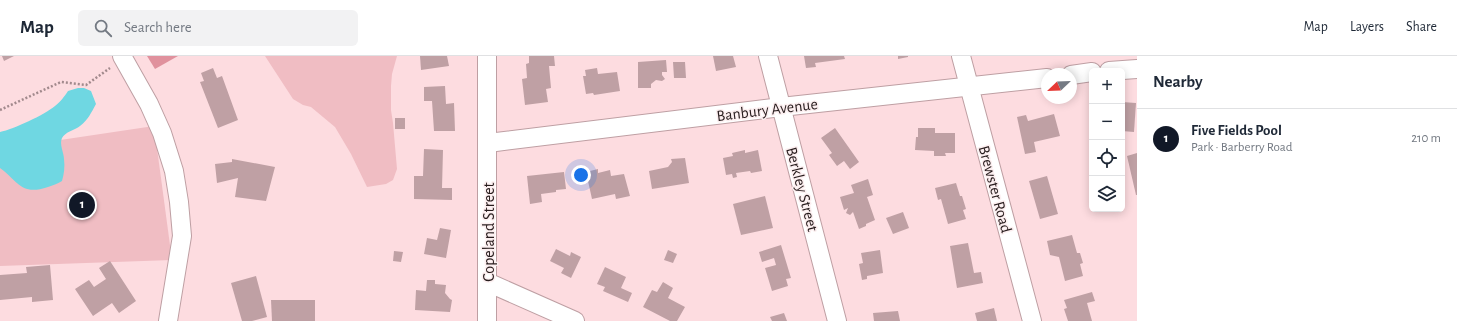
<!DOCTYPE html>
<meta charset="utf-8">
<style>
body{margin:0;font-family:"Alegreya Sans",sans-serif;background:#f2f2f3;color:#1f2937}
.controls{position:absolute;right:12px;top:12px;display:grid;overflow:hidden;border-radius:6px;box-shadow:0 2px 10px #0003}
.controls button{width:36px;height:36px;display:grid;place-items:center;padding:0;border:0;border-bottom:1px solid #e0e1e3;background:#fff;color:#1f2937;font:20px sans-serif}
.compass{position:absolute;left:1041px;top:12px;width:36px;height:36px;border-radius:50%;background:#fff;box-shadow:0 2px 10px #0003;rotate:247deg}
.you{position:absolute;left:581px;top:119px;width:14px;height:14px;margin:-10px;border:3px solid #fff;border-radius:50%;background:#1a73e8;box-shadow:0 0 0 6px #1a73e833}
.badge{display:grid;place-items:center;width:26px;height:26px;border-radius:50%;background:#111827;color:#fff;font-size:13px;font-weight:700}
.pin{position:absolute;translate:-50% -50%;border:2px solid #fff;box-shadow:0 1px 4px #0006}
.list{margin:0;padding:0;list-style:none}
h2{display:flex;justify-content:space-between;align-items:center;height:52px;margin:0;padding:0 16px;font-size:17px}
h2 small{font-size:13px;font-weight:400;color:#747a83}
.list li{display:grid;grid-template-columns:26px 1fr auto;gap:12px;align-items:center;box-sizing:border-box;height:60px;padding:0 16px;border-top:1px solid #e0e1e3}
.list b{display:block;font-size:15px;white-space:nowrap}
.list p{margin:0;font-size:13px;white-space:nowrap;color:#747a83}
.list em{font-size:13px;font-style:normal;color:#747a83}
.icon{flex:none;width:22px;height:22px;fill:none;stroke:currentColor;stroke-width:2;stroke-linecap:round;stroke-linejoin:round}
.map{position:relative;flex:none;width:1137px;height:265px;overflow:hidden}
header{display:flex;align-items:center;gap:24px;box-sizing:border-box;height:56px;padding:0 20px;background:#fff;border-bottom:1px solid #e0e1e3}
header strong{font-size:19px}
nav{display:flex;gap:22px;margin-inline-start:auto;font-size:14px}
.search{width:280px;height:36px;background:#f2f2f3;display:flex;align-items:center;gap:10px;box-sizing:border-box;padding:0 14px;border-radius:6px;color:#747a83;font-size:15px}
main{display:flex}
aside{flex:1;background:#fff}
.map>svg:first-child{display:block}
</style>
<header>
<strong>Map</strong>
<div class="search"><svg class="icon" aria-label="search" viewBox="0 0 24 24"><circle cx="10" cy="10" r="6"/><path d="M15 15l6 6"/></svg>Search here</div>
<nav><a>Map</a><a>Layers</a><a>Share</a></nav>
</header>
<main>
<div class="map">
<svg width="1137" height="265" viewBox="0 0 1137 265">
<rect width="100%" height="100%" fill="#fddce0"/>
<g fill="#f0bdc3">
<polygon points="265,0 397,0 392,18 391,30 391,54 393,67 397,113 393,124 386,128 367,131 351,98 335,71 311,51 303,49 293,43"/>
<polygon points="154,70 172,204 0,210 0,93"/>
</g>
<polygon fill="#e0919d" points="147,0 178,0 155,13"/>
<path fill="#6fd7e2" d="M78 32H84L91 35 96 48C91 57 88 64 80 70 75 74 65 76 62 82 59 88 64 97 64 103 65 111 64 118 62 125 57 128 53 129 48 131 21 140 19 126 0 112V76C14 73 44 59 55 50 61 45 64 41 68 35Z"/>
<g fill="#bfa0a4">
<polygon points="2,0 14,0 4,5"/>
<polygon points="420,0 447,0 449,10 421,14"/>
<polygon points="529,0 554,0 555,10 549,10 551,32 546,33 548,46 525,49 522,23 527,22 526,8 529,7"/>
<polygon points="713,0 733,0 736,11 716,15"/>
<polygon points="804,0 844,0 845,3 815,7 816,11 806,12"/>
<polygon points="898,0 908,0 908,1 898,3"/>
<polygon points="666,4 667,16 662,16 662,19 665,23 662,25 656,24 651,28 651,32 638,32 638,6"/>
<polygon points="673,6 685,6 686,22 674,22"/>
<polygon points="213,12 217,22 222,20 238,64 218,72 200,26 204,25 201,17"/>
<polygon points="597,12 598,18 617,16 620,35 594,39 593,37 586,38 583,20 586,20 585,14"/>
<polygon points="445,30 446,48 454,47 455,75 434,75 432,45 424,45 424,31"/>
<polygon points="1122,46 1136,47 1134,76 1122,75"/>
<polygon points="1054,58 1060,80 1034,86 1036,96 1025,98 1017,61 1026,59 1028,65"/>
<rect x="395" y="62" width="10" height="11"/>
<polygon points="835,72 859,106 850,113 844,105 837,110 829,99 832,97 821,82"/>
<polygon points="918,72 935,72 935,77 955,77 955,97 945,97 946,100 934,100 934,95 915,94 916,81 918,81"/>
<polygon points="424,93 443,94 442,132 452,132 452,144 414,143 414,120 423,120"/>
<polygon points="745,94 745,97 758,94 762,115 751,117 750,115 736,117 737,121 733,122 732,118 726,119 723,102 733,100 732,97"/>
<polygon points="1137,97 1137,139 1136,139 1127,100"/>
<polygon points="685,102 689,127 652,133 649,115 668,111 672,106 671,103"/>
<polygon points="232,103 275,111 266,145 235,141 238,122 217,127 215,108 232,106"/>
<polygon points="598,113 598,117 610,114 611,120 624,118 630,140 616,143 615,138 592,143 586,116"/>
<polygon points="564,116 566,133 556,134 556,136 541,138 542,146 530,148 527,120"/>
<polygon points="1047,120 1058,158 1040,163 1029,125"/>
<polygon points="868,123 873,139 867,141 875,164 866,168 866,170 859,173 853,156 850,159 846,157 848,152 844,154 840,141 854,137 851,129"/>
<polygon points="956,127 960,140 962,140 966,153 963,154 966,163 948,168 941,143 938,144 935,132"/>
<polygon points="765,140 773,172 741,179 733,148"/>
<polygon points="903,156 909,172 893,178 886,162"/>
<polygon points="440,172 451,174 446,202 424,198 427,182 437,184"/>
<polygon points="1072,179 1077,197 1080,197 1083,207 1080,208 1083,220 1065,225 1059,201 1050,199 1047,185"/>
<polygon points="968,187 974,217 981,216 983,227 957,232 950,190"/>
<polygon points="781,189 791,222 786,223 788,230 772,235 765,212 776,209 774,202 762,206 759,196"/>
<polygon points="556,193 570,200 571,196 581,201 571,222 561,217 564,212 550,205"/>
<polygon points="668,194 677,198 673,207 664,204"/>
<polygon points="880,194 883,217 867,220 867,223 862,224 859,208 863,207 861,197"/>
<polygon points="394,195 403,196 401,206 393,205"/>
<polygon points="110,205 136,245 119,257 112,247 93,260 75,233 89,224 94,231 106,223 99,212"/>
<polygon points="50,209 53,244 32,246 32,241 0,244 0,219 27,217 26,211"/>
<polygon points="605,211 626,221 621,232 632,237 628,246 603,235 605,231 597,228"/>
<polygon points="256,220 267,261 252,265 242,265 231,227"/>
<polygon points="427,224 435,224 435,228 446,229 445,237 450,243 452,244 450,256 415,254 416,234 426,235"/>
<polygon points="663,226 673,232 668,242 685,251 677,265 670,265 643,251 652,234 657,236"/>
<polygon points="1092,236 1095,245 1087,247 1092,265 1068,265 1064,253 1067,252 1064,244"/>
<polygon points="271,244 315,244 315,265 272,265"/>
<polygon points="994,252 997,265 977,265 975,257"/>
<polygon points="898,255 900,265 874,265 873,257"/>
<polygon points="784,257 787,265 772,265 770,261"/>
</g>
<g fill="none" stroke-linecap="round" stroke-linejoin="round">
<g stroke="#be9fa3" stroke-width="20">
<g id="minor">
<polyline points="122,0 149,48 162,77 174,115 179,146 182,180 168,265"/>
<polyline points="487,0 487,265"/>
<polyline points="768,0 837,265"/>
<polyline points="961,0 1032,265"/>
<polyline points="1109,15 1137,13"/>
<polyline points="1071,19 1092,16"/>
<polyline points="488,87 781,51 1047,22"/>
<polyline points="487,226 575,265"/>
</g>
</g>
<polyline stroke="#a28a8d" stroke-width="2.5" stroke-dasharray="2 2" stroke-linecap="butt" points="0,54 61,26 86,29 110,12"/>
<use href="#minor" stroke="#fff" stroke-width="18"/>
</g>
<g text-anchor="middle" stroke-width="3" stroke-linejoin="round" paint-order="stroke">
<g font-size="16" fill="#271c1d" stroke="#fceff0">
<text transform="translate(767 53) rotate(-7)" y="6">Banbury Avenue</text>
<text transform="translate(803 133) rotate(75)" y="6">Berkley Street</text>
<text transform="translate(996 133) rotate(75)" y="6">Brewster Road</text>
<text transform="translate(488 176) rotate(-90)" y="6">Copeland Street</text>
</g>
</g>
</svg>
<div class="controls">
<button>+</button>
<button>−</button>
<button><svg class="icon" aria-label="locate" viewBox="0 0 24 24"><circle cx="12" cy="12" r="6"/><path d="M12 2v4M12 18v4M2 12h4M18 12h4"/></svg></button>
<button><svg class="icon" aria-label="layers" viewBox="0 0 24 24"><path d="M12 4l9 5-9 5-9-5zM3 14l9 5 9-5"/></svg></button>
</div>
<svg class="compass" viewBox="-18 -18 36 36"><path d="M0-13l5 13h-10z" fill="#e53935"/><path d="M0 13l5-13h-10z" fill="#747a83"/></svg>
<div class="you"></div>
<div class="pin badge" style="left:82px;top:149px">1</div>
</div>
<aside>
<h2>Nearby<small></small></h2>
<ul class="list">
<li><span class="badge">1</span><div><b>Five Fields Pool</b><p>Park · Barberry Road</p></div><em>210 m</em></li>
</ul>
</aside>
</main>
